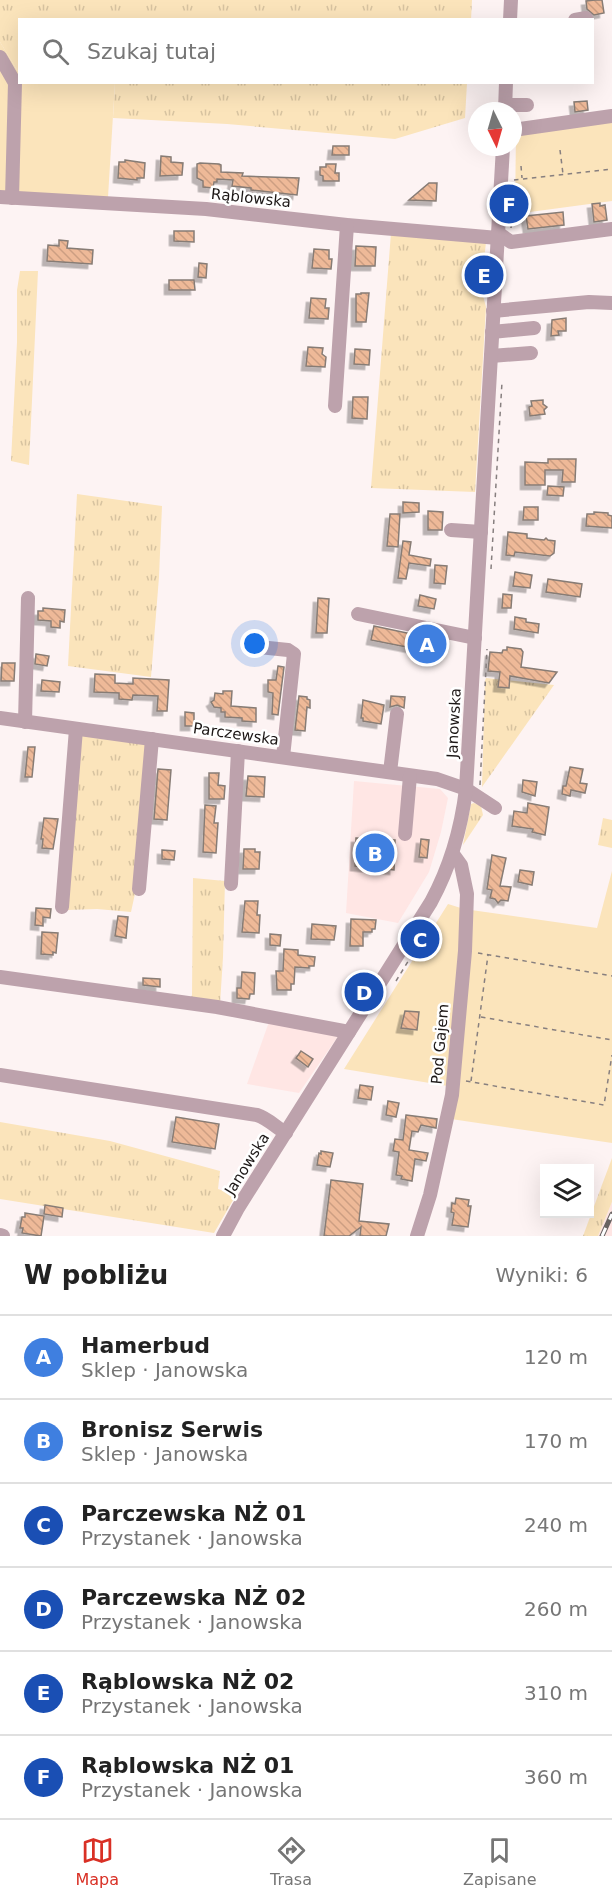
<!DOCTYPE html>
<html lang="pl">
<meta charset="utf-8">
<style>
body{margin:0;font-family:"DejaVu Sans",sans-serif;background:#f2f2f2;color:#222}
.controls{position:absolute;right:18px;bottom:18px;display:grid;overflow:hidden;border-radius:0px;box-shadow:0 6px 24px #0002}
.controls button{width:54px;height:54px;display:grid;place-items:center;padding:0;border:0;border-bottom:2px solid #e0e0e0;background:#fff;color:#222;font:30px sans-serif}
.compass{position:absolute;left:468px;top:102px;width:54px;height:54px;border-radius:50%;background:#fff;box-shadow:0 6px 24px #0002;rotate:175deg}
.you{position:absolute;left:255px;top:644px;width:21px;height:21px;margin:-15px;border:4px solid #fff;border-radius:50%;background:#1a73e8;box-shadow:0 0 0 9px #1a73e833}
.badge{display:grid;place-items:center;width:39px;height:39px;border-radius:50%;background:#d93025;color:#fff;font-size:20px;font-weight:700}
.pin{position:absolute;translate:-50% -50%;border:3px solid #fff;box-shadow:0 2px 6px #0006}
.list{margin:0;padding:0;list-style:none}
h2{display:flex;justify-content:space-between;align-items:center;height:78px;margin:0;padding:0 24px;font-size:26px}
h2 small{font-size:20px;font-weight:400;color:#767676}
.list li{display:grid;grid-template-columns:39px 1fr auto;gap:18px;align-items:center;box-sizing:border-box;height:84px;padding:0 24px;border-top:2px solid #e0e0e0}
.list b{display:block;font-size:22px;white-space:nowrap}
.list p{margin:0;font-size:20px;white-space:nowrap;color:#767676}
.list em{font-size:20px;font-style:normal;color:#767676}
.icon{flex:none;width:33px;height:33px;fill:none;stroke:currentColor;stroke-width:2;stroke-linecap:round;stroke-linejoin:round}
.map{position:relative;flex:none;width:612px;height:1236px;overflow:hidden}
.search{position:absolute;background:#fff;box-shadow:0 6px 24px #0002;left:18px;right:18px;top:18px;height:66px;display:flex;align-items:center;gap:15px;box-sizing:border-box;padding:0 21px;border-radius:0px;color:#767676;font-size:22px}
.sheet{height:582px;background:#fff}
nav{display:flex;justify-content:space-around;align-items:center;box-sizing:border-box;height:84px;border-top:2px solid #e0e0e0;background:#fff;font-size:16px;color:#767676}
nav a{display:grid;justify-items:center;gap:3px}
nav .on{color:#d93025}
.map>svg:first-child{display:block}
</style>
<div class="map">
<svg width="612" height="1236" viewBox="0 0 612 1236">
<defs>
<pattern id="grass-tufts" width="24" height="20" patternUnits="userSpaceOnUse" patternTransform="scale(1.5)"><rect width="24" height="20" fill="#fbe4bb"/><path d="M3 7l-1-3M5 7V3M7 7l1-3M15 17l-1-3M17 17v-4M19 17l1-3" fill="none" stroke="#d7c3a0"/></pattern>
<pattern id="building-back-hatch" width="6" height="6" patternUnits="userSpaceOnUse" patternTransform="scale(1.5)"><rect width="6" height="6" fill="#eeb998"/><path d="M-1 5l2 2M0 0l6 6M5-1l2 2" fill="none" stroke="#cc9e82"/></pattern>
<filter id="shadow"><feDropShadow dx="-4.5" dy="4.5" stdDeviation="0" flood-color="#0004"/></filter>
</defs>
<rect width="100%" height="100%" fill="#fdf3f3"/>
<g fill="#ffe6e4">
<polygon points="354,781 440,789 448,798 441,832 429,872 398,923 346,913"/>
<polygon points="270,1019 341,1032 299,1093 247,1084"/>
<polygon points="612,1202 612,1236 598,1236 603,1224"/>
</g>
<g fill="url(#grass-tufts)">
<polygon points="0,0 472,0 471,20 20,20 19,73 0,42"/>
<polygon points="115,83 115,82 467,83 465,118 395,139 227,124 113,118"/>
<polygon points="391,233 486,242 481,288 486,307 475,492 371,488"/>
<polygon points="20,271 38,271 29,465 11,461 17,342 17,290"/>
<polygon points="77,494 162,506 159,577 151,677 68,666"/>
<polygon points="486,678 554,685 482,787 485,681"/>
<polygon points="81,735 148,742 136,889 131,912 97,909 68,910"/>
<polygon points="474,803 481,806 483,815 463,845 471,804"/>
<polygon points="603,818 612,820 612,848 598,845"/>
<polygon points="193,878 225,881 223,957 220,1004 190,1000 192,995"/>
<polygon points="0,1122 110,1141 220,1171 218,1189 236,1195 214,1233 0,1199"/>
<polygon points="612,1158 612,1202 598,1236 583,1236"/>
</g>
<g fill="#fbe4bb">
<polygon points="0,42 19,73 20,82 115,83 108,197 0,192"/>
<polygon points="612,119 612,201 515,214 516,131"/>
<polygon points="612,871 612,1143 451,1119 454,1087 344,1069 448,904 464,909 597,928"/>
</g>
<g fill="url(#building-back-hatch)" stroke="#877c75" stroke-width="1.5" filter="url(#shadow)">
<polygon points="595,0 602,0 604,13 594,15 587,9 586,1"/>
<polygon points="587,101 588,110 575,112 574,102"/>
<polygon points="333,146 349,146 349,155 332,155"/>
<polygon points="161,156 171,157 171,162 183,163 182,175 160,176"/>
<polygon points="125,160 145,163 144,178 137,178 137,180 118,178 119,162 125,162"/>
<polygon points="200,163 219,164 221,165 221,172 243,173 242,176 299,178 297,195 251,190 251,188 232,186 233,180 217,179 217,182 214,182 213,188 203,187 203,181 197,178 197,164"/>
<polygon points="326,164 336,164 335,173 339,173 339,181 323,181 323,176 320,175 320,167 326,167"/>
<polygon points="429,183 437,183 436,201 409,200"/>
<polygon points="600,203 600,206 605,205 607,220 594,222 592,204"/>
<polygon points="563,212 564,225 528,229 526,216"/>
<polygon points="174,231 194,231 194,242 174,241"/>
<polygon points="59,240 68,241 67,248 93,250 92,264 47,261 48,245 59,246"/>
<polygon points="356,246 376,247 375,266 355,266"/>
<polygon points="314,249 329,250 329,259 332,259 331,269 312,268"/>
<polygon points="199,263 207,264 206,278 198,277"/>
<polygon points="169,280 194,280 195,290 169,290"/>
<polygon points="361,293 369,293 366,322 356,322 356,294 361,294"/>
<polygon points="311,298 326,299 325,308 329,308 328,319 309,318"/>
<polygon points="566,318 566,331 558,331 559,335 551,336 552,320"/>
<polygon points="308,347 323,348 322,354 326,357 325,367 306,366"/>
<polygon points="355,349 370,350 369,365 354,364"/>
<polygon points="353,397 368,397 367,419 352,418"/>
<polygon points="543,400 543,404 547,407 544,410 545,414 530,416 529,407 532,406 531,401"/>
<polygon points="548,459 576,459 575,482 562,482 563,470 545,470 545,485 525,485 525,462 548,463"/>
<polygon points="548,486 564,487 563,496 547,495"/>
<polygon points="403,502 419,503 419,512 403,513"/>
<polygon points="524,507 538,507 538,520 523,520"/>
<polygon points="428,511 443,512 442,530 428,530"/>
<polygon points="594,512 608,513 608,515 612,516 612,528 586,526 587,514 594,514"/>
<polygon points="390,514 400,514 398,547 387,546"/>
<polygon points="508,532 527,534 527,538 544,540 546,538 548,540 555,541 554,553 550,556 515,552 514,556 506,555"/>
<polygon points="403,541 411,542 409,555 431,559 430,566 409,563 406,579 398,578"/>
<polygon points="435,565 447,566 445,584 434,583"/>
<polygon points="515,572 532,575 530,588 513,586"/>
<polygon points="548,579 582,584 580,597 546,592"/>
<polygon points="503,594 512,595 511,608 502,608"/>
<polygon points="420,595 436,599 434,609 418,606"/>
<polygon points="318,598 329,599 327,633 316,633"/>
<polygon points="43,608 65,610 64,622 60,621 60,628 51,627 51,621 38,620 38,611 43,611"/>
<polygon points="515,617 526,619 526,622 539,624 538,633 514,629"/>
<polygon points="374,626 440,640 437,653 371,640"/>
<polygon points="507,647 521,649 523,652 521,667 557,672 549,683 510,676 509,688 498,687 500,672 488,671 490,652 502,653 503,650 507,650"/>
<polygon points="36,654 49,656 47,666 35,664"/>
<polygon points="2,663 15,663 14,681 1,681"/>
<polygon points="278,666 284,667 278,715 272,714 273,693 268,692 268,680 276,680"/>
<polygon points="95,674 115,675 115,683 133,684 133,678 169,680 167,711 157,711 158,696 133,695 132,700 119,699 119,693 94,692"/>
<polygon points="42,680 60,682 59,692 41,691"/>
<polygon points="223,691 232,691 231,706 256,708 256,722 242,721 242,718 225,717 225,712 221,712 221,708 214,707 211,702 214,700 215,693 223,694"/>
<polygon points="299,696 307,697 307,699 310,700 310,708 307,707 305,731 295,730"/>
<polygon points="391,696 405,697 404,708 397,705 390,707"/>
<polygon points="363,700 384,705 381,724 363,721 363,718 361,718"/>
<polygon points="185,712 194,713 194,726 185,726"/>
<polygon points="28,747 35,747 32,777 25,777"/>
<polygon points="570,767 583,769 580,783 587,784 585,793 571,790 570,796 562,794 563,786 566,786"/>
<polygon points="158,769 171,770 167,820 154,819"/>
<polygon points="209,773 219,773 218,785 225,786 224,799 209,799"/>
<polygon points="248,776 265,777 264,797 246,796"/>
<polygon points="523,780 537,782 535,796 522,792"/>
<polygon points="528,803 549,807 545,835 532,832 533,829 512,826 514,811 527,813"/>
<polygon points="205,805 216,806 214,823 218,823 216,853 203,852"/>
<polygon points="44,818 58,819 53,849 42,848 43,839 41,839"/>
<polygon points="356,838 395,840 394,870 355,866"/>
<polygon points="421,839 429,840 427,858 419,857"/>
<polygon points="244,849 255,849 255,852 260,852 259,869 243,869"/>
<polygon points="162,850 175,851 174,860 162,859"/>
<polygon points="492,855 506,858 500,886 511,887 508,901 501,900 498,903 495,899 490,898 492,890 487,889"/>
<polygon points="520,870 534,872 532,885 518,882"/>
<polygon points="245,901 258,901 257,915 260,915 259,933 242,932"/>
<polygon points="36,908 51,909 50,918 43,917 43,926 35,925"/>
<polygon points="118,916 128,917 126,938 115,936"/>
<polygon points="351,919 376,920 375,929 372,929 372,932 363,932 363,946 350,946"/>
<polygon points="312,924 336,926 334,940 311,939"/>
<polygon points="42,932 58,933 56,953 53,952 53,955 41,954"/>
<polygon points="270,934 281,935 280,946 270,945"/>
<polygon points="284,949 298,950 298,955 315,957 314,966 309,966 309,968 295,967 294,984 291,984 291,990 277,990 276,971 283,971"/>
<polygon points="242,972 255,973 254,994 250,994 249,999 237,998 237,988 241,988"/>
<polygon points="143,978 160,979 160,987 143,985"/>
<polygon points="405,1011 419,1012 417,1030 401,1028"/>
<polygon points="301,1051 313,1059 308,1067 296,1058"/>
<polygon points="360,1085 373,1087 371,1100 358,1098"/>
<polygon points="388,1101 399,1103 396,1117 386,1115"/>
<polygon points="406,1115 437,1119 436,1128 421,1125 418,1132 412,1131 409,1150 428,1153 426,1161 415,1159 412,1181 401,1179 402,1176 396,1175 399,1152 393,1151 395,1139 403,1140"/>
<polygon points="176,1117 219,1124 215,1149 172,1142"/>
<polygon points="321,1151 333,1153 330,1167 317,1165 319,1153 321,1154"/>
<polygon points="331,1180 363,1184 359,1221 389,1224 386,1236 360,1236 361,1227 349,1236 324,1236"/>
<polygon points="456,1198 469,1200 468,1206 471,1206 468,1227 452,1225 454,1213 451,1212 452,1203 455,1204"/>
<polygon points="45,1205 63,1208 62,1217 44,1214"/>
<polygon points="25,1213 44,1216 41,1236 22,1233 23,1228 20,1228 22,1217 25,1217"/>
</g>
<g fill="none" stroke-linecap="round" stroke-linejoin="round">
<g stroke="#877f7f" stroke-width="1.5" stroke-dasharray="4.5 4.5" stroke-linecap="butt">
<polyline points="560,150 563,174"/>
<polyline points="521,166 522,178"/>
<polyline points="514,180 612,169"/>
<polyline points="511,228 512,215"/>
<polyline points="491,569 502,382"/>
<polyline points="480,785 487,649"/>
<polyline points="478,953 612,976"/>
<polyline points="396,981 423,937"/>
<polyline points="481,1017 612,1040"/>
<polyline points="466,1081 604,1105 612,1055"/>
<polyline points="471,1081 488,955"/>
</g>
<g stroke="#bda2ac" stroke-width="14">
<polyline points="510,20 511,0"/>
<polyline points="575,20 586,18"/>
<polyline points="0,57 15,83 12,198"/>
<polyline points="505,105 527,105"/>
<polyline points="505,111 506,82"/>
<polyline points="513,130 612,116"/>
<polyline points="0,197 206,209 347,225 498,238"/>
<polyline points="498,233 511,242 612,229"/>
<polyline points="493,311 589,302 612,303"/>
<polyline points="492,332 534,328"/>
<polyline points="491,356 531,353"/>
<polyline points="335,406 347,225"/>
<polyline points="451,530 481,532"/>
<polyline points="358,614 475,638"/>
<polyline points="257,649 259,647 288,650 294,654 283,757"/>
<polyline points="0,718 437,779 466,789 495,808"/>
<polyline points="25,722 28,598"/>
<polyline points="390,772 397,714"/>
<polyline points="405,834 410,776"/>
<polyline points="231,884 238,751"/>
<polyline points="139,889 152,739"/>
<polyline points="62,907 76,729"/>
<polyline points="0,977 217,1007 349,1032"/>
<path d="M0 1075 257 1115C269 1119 275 1127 286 1133"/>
<polyline points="0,1235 3,1236"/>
<path d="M223 1236 238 1208 431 902C450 867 461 830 466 789L503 147"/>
<polyline points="417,1236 430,1195 452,1095 465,951 467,894 461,865 453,854"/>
</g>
<g stroke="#696362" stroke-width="5">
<polyline id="rail" points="602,1236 612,1214"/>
</g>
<use href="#rail" stroke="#fff" stroke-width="3" stroke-dasharray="9" stroke-linecap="butt"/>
</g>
<g text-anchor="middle" stroke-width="5" stroke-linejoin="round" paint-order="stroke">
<g font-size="15" fill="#1c1716" stroke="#fff">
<text transform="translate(251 198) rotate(6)" y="5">Rąblowska</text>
<text transform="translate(454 723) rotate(-87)" y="5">Janowska</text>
<text transform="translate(236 734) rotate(8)" y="5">Parczewska</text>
<text transform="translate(440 1044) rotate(-85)" y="5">Pod Gajem</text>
<text transform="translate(247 1164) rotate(-58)" y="5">Janowska</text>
</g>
</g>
</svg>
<div class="controls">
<button><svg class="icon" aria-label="layers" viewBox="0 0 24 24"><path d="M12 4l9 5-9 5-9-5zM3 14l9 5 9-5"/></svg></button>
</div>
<svg class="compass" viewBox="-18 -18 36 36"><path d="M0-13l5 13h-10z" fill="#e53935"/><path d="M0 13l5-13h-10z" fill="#767676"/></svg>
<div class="you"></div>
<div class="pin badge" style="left:427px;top:644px;background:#3f7fe0">A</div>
<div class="pin badge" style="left:375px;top:853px;background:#3f7fe0">B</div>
<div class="pin badge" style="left:420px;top:939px;background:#1a4fb4">C</div>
<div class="pin badge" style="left:364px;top:992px;background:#1a4fb4">D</div>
<div class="pin badge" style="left:484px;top:275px;background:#1a4fb4">E</div>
<div class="pin badge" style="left:509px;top:204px;background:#1a4fb4">F</div>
<div class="search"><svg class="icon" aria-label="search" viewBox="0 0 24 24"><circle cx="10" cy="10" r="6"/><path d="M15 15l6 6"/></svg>Szukaj tutaj</div>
</div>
<section class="sheet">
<h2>W pobliżu<small>Wyniki: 6</small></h2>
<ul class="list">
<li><span class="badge" style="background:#3f7fe0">A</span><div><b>Hamerbud</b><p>Sklep · Janowska</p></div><em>120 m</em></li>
<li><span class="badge" style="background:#3f7fe0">B</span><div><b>Bronisz Serwis</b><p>Sklep · Janowska</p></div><em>170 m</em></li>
<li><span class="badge" style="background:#1a4fb4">C</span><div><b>Parczewska NŻ 01</b><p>Przystanek · Janowska</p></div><em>240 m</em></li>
<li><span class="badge" style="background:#1a4fb4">D</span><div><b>Parczewska NŻ 02</b><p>Przystanek · Janowska</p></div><em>260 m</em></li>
<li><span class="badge" style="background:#1a4fb4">E</span><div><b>Rąblowska NŻ 02</b><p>Przystanek · Janowska</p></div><em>310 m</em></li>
<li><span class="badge" style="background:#1a4fb4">F</span><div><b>Rąblowska NŻ 01</b><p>Przystanek · Janowska</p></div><em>360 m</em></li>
</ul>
</section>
<nav>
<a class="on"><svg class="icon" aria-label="map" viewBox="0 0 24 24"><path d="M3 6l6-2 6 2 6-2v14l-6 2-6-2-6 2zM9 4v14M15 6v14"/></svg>Mapa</a>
<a><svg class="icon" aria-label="directions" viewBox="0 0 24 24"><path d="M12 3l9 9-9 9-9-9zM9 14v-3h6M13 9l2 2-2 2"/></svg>Trasa</a>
<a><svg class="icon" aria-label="saved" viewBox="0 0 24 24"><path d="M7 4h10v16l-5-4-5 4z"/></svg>Zapisane</a>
</nav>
